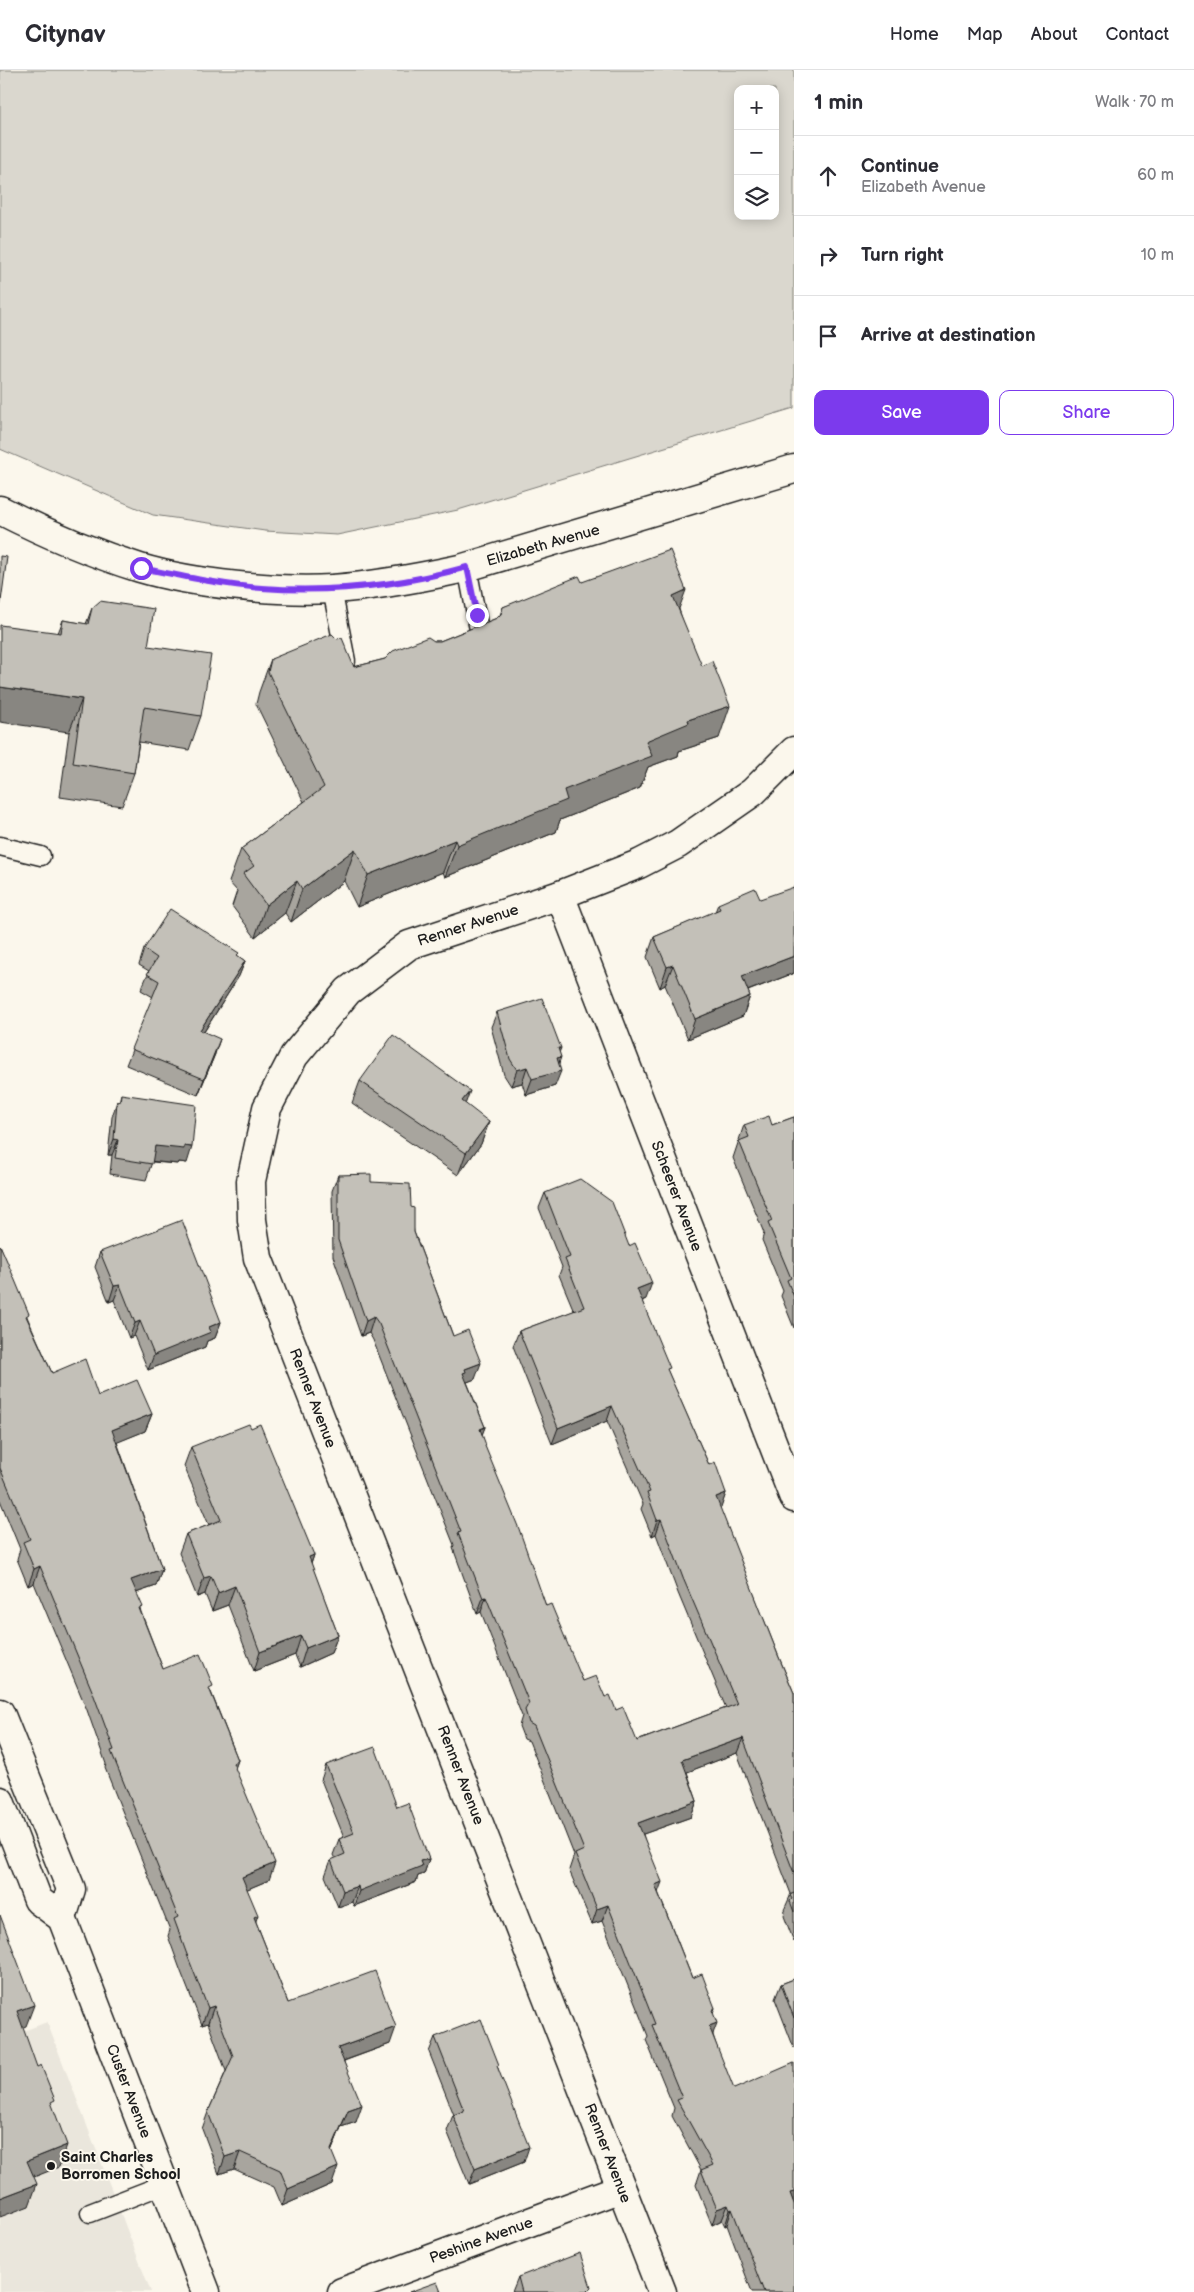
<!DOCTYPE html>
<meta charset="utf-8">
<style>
body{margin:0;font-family:"Balsamiq Sans",sans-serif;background:#f2f2f3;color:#2b2b33}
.controls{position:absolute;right:15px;top:15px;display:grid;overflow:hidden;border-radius:10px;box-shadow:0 2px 12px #0003}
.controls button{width:45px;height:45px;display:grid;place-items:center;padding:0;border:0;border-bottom:1px solid #e1e1e2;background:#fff;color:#2b2b33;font:25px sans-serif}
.stop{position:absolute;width:15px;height:15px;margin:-11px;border:4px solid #7c3aed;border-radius:50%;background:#fff}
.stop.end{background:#7c3aed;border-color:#fff;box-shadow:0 1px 5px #0008}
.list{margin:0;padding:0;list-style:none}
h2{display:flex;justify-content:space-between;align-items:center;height:65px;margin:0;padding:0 20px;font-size:21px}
h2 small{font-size:16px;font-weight:400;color:#7c7c81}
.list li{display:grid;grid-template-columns:32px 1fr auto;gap:15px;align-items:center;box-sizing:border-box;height:80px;padding:0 20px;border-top:1px solid #e1e1e2}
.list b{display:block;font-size:19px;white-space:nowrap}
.list p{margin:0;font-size:16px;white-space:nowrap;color:#7c7c81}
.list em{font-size:16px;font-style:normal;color:#7c7c81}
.actions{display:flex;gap:10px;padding:15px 20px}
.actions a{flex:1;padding:11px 0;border:1px solid #7c3aed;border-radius:10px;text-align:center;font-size:18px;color:#7c3aed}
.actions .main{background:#7c3aed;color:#fff}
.icon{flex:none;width:28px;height:28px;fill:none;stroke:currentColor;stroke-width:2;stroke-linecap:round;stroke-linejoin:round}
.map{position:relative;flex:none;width:794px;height:2222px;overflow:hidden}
header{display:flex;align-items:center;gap:30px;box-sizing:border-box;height:70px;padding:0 25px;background:#fff;border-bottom:1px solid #e1e1e2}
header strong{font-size:24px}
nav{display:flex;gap:28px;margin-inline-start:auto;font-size:18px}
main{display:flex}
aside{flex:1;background:#fff}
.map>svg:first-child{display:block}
</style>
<header>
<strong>Citynav</strong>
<nav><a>Home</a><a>Map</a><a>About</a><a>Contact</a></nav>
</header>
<main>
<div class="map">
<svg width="794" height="2222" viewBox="0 0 794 2222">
<rect width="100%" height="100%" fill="#fbf7ec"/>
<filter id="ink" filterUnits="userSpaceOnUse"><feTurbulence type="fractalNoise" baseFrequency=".02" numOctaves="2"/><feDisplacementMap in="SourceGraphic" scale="10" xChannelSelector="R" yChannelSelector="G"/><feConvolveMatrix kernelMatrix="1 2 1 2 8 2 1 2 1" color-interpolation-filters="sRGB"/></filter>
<g filter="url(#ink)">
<polygon fill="#eae6dc" points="47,1952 151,2222 0,2222 0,1970"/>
<path fill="#dad7ce" stroke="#7b7a75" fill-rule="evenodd" d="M0 0H794V338L458 440 337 465 265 461 153 445 0 379ZM738 19H775V146H738Z"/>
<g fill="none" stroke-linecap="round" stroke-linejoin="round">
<g stroke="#1c1c1c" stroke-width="21">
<g id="lane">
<polyline points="467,497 481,570 474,573"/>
<polyline points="332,519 346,591"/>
<polyline points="0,776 41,786"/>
<polyline points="90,2143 165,2114"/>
</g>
</g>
<g stroke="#1c1c1c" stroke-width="31">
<g id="street">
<polyline points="560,825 794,1428"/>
<polyline points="0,1643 71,1819 62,1848"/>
<polyline points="0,1731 38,1830 62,1848 206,2222"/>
<polyline points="342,2222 621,2118"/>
<polyline points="662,2222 258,1188 252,1150 251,1111 267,1038 294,986 348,921 409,875 560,825 639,794 678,774 753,722 794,681"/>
</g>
</g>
<g stroke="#1c1c1c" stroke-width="31">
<path id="secondary" d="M0 440C45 463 92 483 140 498 194 514 277 522 332 519 375 516 418 508 460 499L794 399"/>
</g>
<use href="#lane" stroke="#fbf7ec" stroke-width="18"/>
<use href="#street" stroke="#fbf7ec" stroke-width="28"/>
<use href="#secondary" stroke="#fbf7ec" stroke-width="28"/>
</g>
<g fill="#a8a59e" stroke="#1c1c1c">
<polygon points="582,512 679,539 719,668 679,681 678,686 648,697 640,718 560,750 556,762 445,807 443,802 357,837 344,811 291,852 285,843 255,867 232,836 237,821 229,812 241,779 304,732 256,634 259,622 271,589 354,597 385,589 434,571 440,571 497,548 500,545 503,537"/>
<polygon points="92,538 148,576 201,646 189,680 139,672 134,703 122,736 60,727 69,662 58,563 63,550 86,554"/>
<polygon points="718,834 794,903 748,921 750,926 743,946 688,969 665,915 660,918 647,887 654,867 715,842"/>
<polygon points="144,879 238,886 245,891 239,906 204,962 215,984 198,1025 126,995 153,927 141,920 149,901 139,895"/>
<polygon points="497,942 559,982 559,993 555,1016 526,1025 522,1013 511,1016 504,1005 491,957"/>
<polygon points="360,1011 489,1052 481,1074 458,1105 352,1033"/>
<polygon points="121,1024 187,1093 179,1092 178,1094 152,1092 146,1110 110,1104 112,1085 108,1085 112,1047 117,1031 119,1032"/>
<polygon points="794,1047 794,1258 781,1226 783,1221 762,1170 764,1163 733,1088 744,1055 772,1055"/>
<polygon points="338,1105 371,1112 411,1137 414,1162 453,1266 475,1309 467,1312 485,1357 482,1364 485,1378 546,1536 583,1611 605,1627 616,1640 637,1671 726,1638 678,1523 656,1464 652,1466 641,1439 643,1434 607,1351 552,1374 513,1276 519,1261 574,1241 559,1205 562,1197 539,1138 545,1123 646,1229 642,1231 668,1302 709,1395 726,1423 720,1439 778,1585 794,1623 794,1872 784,1846 785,1842 784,1840 791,1824 737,1683 687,1702 697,1731 691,1747 643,1764 658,1822 692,1908 715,1938 713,1944 713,1965 794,2222 752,2222 727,2155 725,2156 722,2150 712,2155 696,2115 701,2100 672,2046 674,2038 646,1970 648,1966 602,1851 592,1854 569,1800 574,1785 529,1671 524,1669 519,1656 522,1646 481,1542 477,1544 453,1478 454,1475 373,1270 369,1263 361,1266 333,1186 332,1121"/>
<polygon points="0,1175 28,1249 52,1303 98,1326 152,1344 145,1361 117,1372 162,1499 156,1516 136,1523 141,1542 163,1599 211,1622 238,1690 235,1698 269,1810 247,1819 256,1852 288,1933 390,1974 344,1991 356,2052 341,2057 331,2081 332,2114 282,2136 274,2117 234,2099 219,2104 202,2059 208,2042 226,2001 208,1953 202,1955 180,1899 168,1866 170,1860 105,1698 106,1694 87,1640 34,1513 28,1516 17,1489 20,1479 0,1430"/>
<polygon points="100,1182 221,1252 215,1268 207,1271 205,1277 148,1300 134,1266 129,1268 114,1230 109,1232 95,1197"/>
<polygon points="191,1377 314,1485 311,1494 338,1565 331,1583 300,1597 295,1585 254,1601 228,1535 212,1541 205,1524 197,1527 179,1483 186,1464 209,1455 184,1396"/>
<polygon points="326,1695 397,1737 429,1789 424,1804 418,1806 416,1812 354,1836 352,1832 338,1837 325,1806 331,1790 335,1789 333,1785 339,1769 344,1767 321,1710"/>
<polygon points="794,1909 794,1978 775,1929 781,1914"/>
<polygon points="435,1967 498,1998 524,2092 469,2114 447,2061 453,2045 454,2045 429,1982"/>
<polygon points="518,2207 589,2222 512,2222"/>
</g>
<g fill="#888681" stroke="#1c1c1c">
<polygon points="686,520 674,552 673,526"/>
<polygon points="0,617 82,629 69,662 0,652"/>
<polygon points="730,636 719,668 679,681 678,686 648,697 640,718 560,750 556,762 445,807 457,775 564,720 646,671 688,650"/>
<polygon points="455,770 443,802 357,837 368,805"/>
<polygon points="355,779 344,811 291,852 302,819"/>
<polygon points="297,811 285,843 255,867 266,835"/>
<polygon points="794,886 794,903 734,926 742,906"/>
<polygon points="245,891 239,906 195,976 200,960"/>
<polygon points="673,895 665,915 660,918 667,897"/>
<polygon points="750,926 743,946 688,969 695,949"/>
<polygon points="220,969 215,984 198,1025 204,1009"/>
<polygon points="558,978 561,978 557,988 561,987 556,1002 561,1001 555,1016 526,1025 532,1009"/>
<polygon points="527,997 522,1013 511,1016 517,1000"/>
<polygon points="470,1021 462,1043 462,1031"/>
<polygon points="489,1052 481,1074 458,1105 466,1083"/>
<polygon points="114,1069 118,1070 112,1085 108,1085"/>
<polygon points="155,1076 184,1076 192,1077 187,1093 179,1092 178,1094 149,1091"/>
<polygon points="652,1213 646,1229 631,1235 637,1219"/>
<polygon points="120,1215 114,1230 109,1232 114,1216"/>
<polygon points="374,1247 369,1263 361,1266 366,1251"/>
<polygon points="140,1251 134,1266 129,1268 135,1253"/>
<polygon points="221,1252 215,1268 207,1271 205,1277 148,1300 154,1285 209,1257"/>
<polygon points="481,1293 475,1309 462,1314 457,1319 465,1299"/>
<polygon points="612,1336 607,1351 552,1374 558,1358"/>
<polygon points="152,1344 145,1361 106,1377 112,1360"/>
<polygon points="485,1357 479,1373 480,1359"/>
<polygon points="726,1423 721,1438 710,1443 716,1427"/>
<polygon points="661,1449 656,1464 652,1466 657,1450"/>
<polygon points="314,1485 308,1503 309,1487"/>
<polygon points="40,1496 34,1513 28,1516 34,1499"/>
<polygon points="162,1499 156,1516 124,1527 131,1510"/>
<polygon points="211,1506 205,1524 197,1527 204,1508"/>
<polygon points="235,1516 228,1535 212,1541 218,1523"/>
<polygon points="486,1527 481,1542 477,1544 483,1528"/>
<polygon points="338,1565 331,1583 300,1597 306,1578"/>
<polygon points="301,1566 295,1585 254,1601 260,1582"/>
<polygon points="743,1668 737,1683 677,1706 682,1690"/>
<polygon points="238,1690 232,1707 233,1693"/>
<polygon points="697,1731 691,1747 632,1768 638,1753"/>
<polygon points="429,1789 424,1804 418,1806 416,1812 354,1836 359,1821 420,1791"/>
<polygon points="275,1793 269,1810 236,1824 242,1807"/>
<polygon points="662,1812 656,1828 655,1815"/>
<polygon points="358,1816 352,1832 338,1837 343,1821"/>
<polygon points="608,1835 602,1851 592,1854 597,1839"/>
<polygon points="258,1845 252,1862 254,1847"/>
<polygon points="34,1935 26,1956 9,1963 17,1941"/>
<polygon points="214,1936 208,1953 202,1955 208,1938"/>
<polygon points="717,1953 711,1969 709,1956"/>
<polygon points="396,1957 390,1974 332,1995 338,1978"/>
<polygon points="362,2035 356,2052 341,2057 325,2097 348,2040"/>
<polygon points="67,2075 59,2097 19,2113 27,2091"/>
<polygon points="529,2077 524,2092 469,2114 475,2099"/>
<polygon points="240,2082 234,2099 219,2104 225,2087"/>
<polygon points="338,2097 332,2114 282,2136 288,2119"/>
<polygon points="37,2114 29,2136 0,2147 0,2128"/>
<polygon points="794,2122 794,2135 790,2123"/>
<polygon points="728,2135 722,2150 712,2155 717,2139"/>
<polygon points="732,2139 727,2155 725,2156 730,2140"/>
</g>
<g fill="#c3c0b8" stroke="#1c1c1c">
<polygon points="670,480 686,520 673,526 702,596 712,591 730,636 688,650 689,653 646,671 652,686 564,720 567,730 457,775 455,770 368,805 355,779 302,819 297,811 266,835 243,804 254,796 241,779 324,717 268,602 271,589 332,564 337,569 342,568 354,597 385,589 393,581 428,567 434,571 440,571 497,548 501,544 503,537 579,506 582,512"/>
<polygon points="0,486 7,487 0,539"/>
<polygon points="100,531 154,539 148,576 211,585 201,646 144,637 134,703 73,693 82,629 0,617 0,555 61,563 63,550 88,554 92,538"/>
<polygon points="794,817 794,886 742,906 750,926 695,949 673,895 667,897 654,867 720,839 718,834 755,818 760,829"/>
<polygon points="170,839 239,883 237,885 245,891 200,960 220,969 204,1009 131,979 159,911 147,904 157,888 144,879"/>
<polygon points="542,928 561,978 558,978 561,987 557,988 561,1001 532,1009 527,997 517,1000 510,989 497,942"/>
<polygon points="393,965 470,1021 462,1031 489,1052 466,1083 360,1011"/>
<polygon points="121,1024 196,1035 192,1077 184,1076 184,1079 155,1076 152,1094 115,1088 118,1070 114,1069 117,1031 120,1032"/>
<polygon points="769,1046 772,1055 794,1047 794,1227 787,1210 791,1208 768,1153 772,1151 739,1071 749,1067 744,1055"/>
<polygon points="371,1104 371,1112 410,1114 411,1137 414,1138 414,1162 453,1266 468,1260 481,1293 465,1299 466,1302 463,1303 485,1357 480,1359 486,1375 485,1376 519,1459 546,1536 551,1534 583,1611 596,1606 605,1627 610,1625 616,1640 623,1637 637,1671 737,1634 683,1508 661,1449 657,1450 647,1423 650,1422 612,1336 558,1358 519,1261 584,1237 565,1189 570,1187 545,1123 580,1109 612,1132 629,1176 635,1173 652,1213 637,1219 670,1298 667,1299 709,1395 715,1392 726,1423 716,1427 778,1585 794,1623 794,1803 743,1668 682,1690 697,1731 638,1753 662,1812 655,1815 692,1908 702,1904 715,1938 712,1940 717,1953 709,1956 734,2019 794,1993 794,2122 790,2123 794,2134 794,2222 764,2222 732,2139 730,2140 728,2135 717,2139 701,2100 713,2095 677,2030 682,2028 652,1955 655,1954 608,1835 597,1839 575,1784 584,1780 534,1656 529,1653 525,1640 529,1633 486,1527 483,1528 458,1463 461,1462 379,1254 374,1247 366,1251 338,1170 338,1105"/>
<polygon points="182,1150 221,1252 209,1257 211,1262 154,1285 140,1251 135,1253 120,1215 114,1216 100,1182"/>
<polygon points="0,1175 7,1191 29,1244 26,1246 52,1303 85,1289 98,1326 137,1310 152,1344 112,1360 162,1499 131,1510 143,1537 139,1538 163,1599 200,1584 213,1616 209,1618 238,1690 233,1693 275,1793 242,1807 258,1845 254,1847 288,1933 375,1901 396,1957 338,1978 362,2035 348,2040 331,2080 338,2097 288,2119 280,2100 240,2082 225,2087 208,2042 233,1986 214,1936 208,1938 186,1882 174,1849 178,1847 111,1681 114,1680 93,1623 40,1496 34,1499 23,1472 30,1469 0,1398"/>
<polygon points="249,1354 251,1358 260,1354 314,1485 309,1487 338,1565 306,1578 301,1566 260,1582 235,1516 218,1523 211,1506 204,1508 186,1464 221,1450 191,1377"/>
<polygon points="375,1677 397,1737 408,1733 429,1789 420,1791 422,1796 359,1821 358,1816 343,1821 331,1790 345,1784 339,1769 354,1763 326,1695"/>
<polygon points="794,1823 794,1842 790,1831 792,1829 790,1825"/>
<polygon points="0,1845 34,1935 17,1941 37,1997 41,1995 55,2030 51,2032 67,2075 27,2091 37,2114 0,2128"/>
<polygon points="794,1909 794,1948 781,1914"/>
<polygon points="481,1949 499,1995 497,1996 529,2077 475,2099 453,2045 464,2041 435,1967"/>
<polygon points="580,2183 591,2217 587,2221 588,2222 522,2222 518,2207"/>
<polygon points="437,2212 441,2222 409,2222"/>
</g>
</g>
<g fill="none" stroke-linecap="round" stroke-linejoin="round" filter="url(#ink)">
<path stroke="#7c3aed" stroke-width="6" d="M141 498C181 506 222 515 262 518 330 523 402 515 467 497L477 545"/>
</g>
<circle fill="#1c1c1c" stroke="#fbf7ec" stroke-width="2" cx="51" cy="2096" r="5"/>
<g text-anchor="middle" stroke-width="4" stroke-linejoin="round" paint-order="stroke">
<g font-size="15" fill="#1c1c1c" stroke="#fbf7ec">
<text transform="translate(543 475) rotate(-16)" y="5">Elizabeth Avenue</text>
<text transform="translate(468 855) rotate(-18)" y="5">Renner Avenue</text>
<text transform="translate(677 1126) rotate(69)" y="5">Scheerer Avenue</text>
<text transform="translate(313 1328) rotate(69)" y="5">Renner Avenue</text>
<text transform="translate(461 1705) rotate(69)" y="5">Renner Avenue</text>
<text transform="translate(129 2021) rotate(69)" y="5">Custer Avenue</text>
<text transform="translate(608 2083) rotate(69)" y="5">Renner Avenue</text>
<text transform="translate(481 2170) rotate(-20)" y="5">Peshine Avenue</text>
</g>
<g font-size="15" font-weight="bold" fill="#1c1c1c" stroke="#fbf7ec" text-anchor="start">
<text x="61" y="2092">Saint Charles<tspan x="61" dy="17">Borromen School</tspan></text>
</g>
</g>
</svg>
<div class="controls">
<button>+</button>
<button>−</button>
<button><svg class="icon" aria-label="layers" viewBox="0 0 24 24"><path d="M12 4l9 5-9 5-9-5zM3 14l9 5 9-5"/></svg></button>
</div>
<div class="stop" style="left:141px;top:498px"></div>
<div class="stop end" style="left:477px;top:545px"></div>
</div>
<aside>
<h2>1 min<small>Walk · 70 m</small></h2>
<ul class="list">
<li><svg class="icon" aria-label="ahead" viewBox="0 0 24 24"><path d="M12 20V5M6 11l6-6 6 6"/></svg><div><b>Continue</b><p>Elizabeth Avenue</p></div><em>60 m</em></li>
<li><svg class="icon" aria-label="right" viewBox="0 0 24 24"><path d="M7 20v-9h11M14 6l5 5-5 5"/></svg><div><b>Turn right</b></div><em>10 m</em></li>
<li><svg class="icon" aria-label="arrive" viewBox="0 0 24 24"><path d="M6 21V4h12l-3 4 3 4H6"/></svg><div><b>Arrive at destination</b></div></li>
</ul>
<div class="actions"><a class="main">Save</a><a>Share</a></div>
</aside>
</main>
